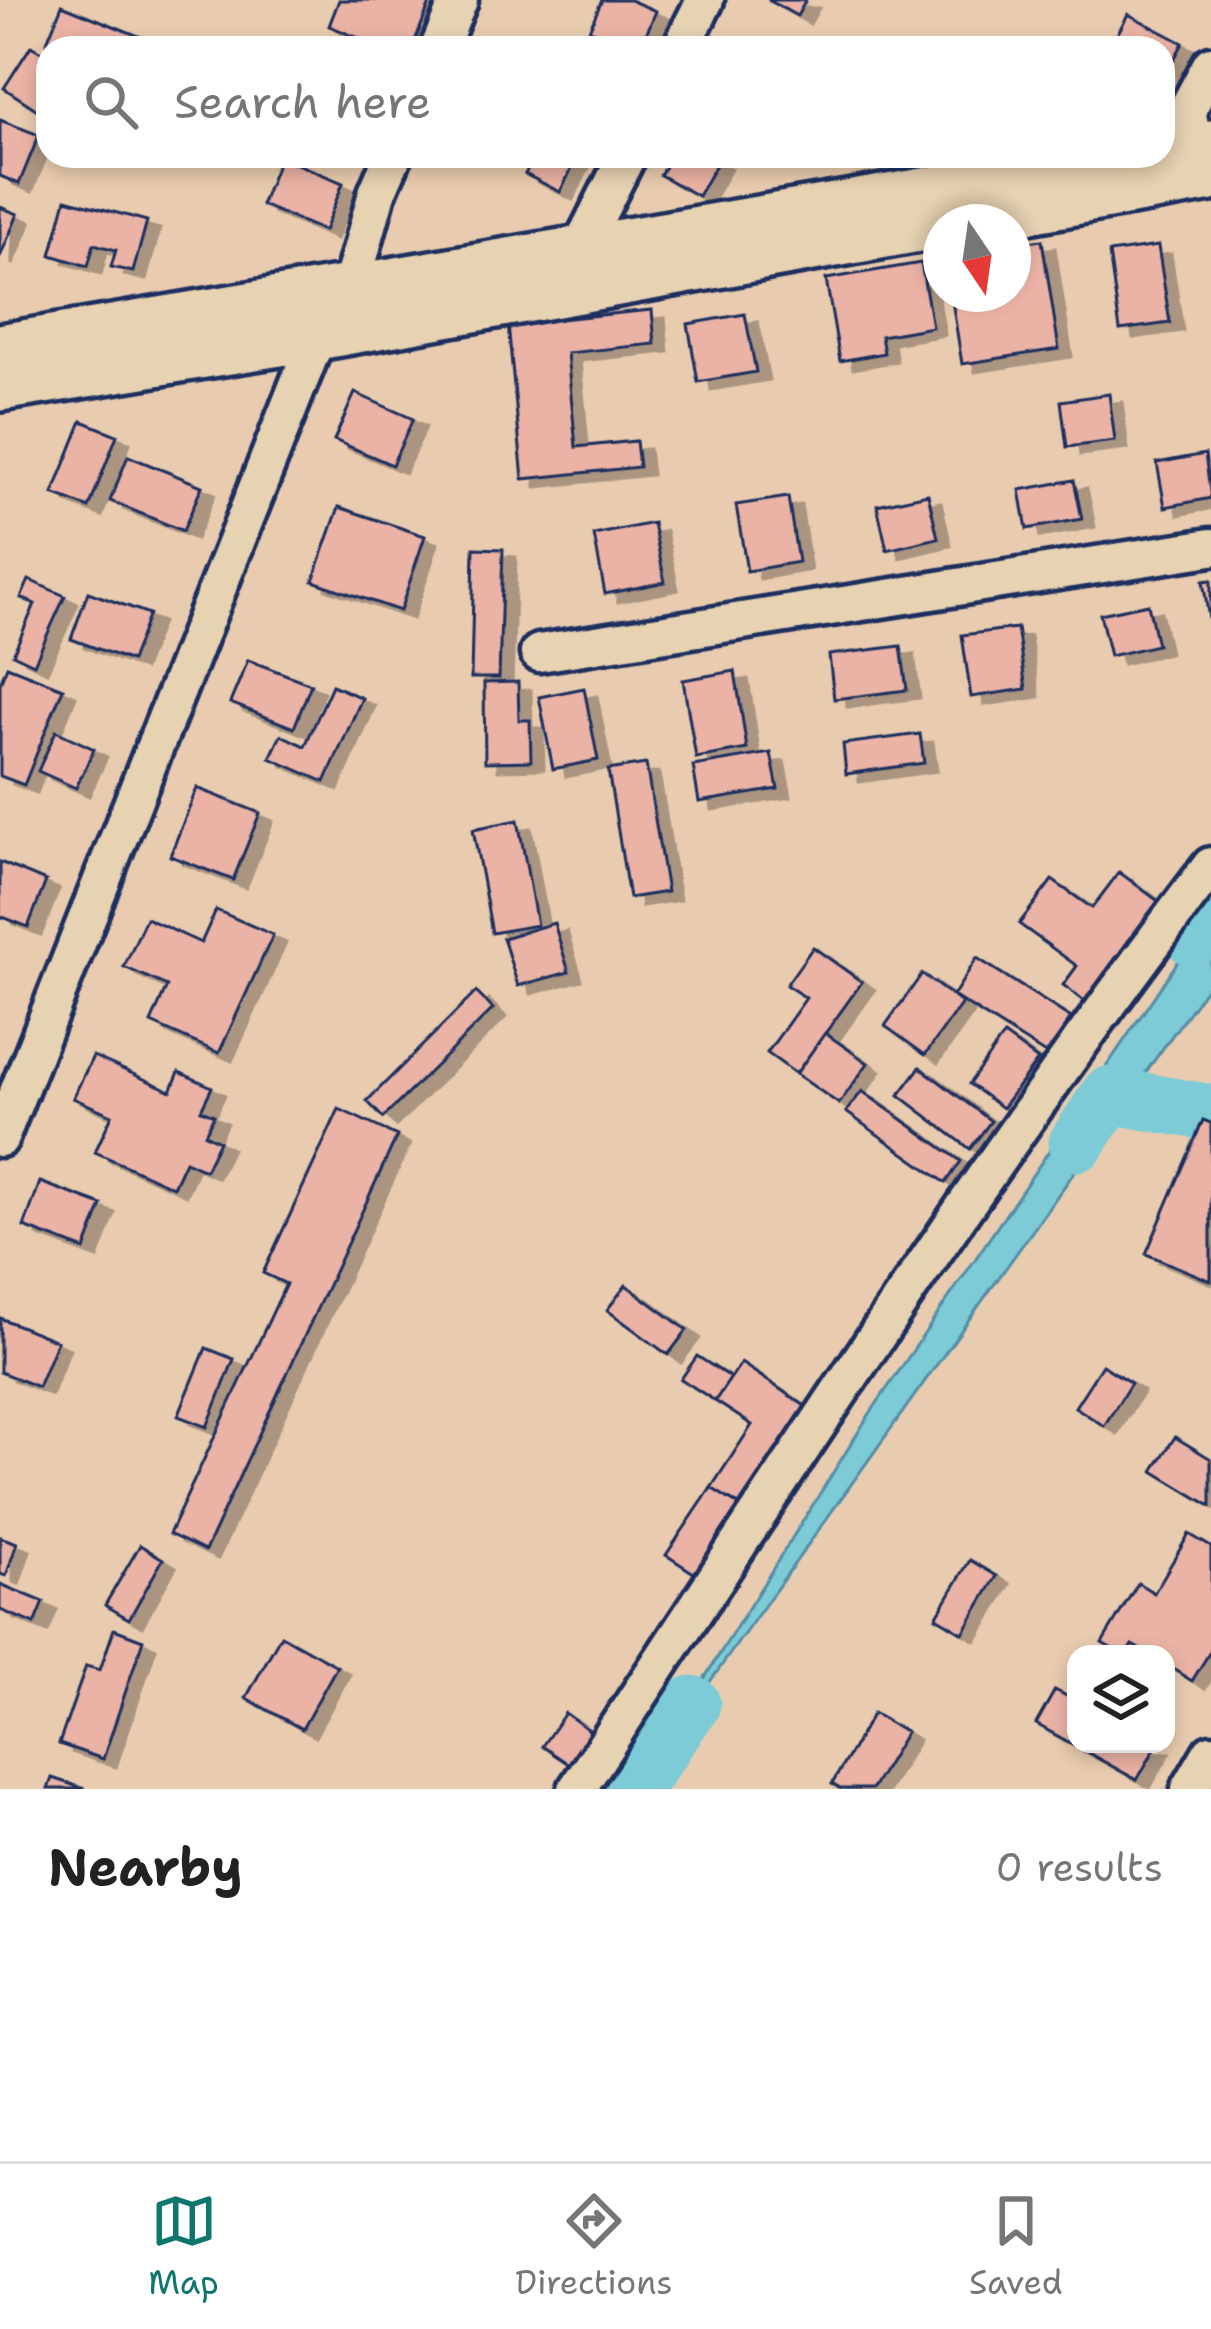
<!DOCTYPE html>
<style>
body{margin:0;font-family:"Shantell Sans",sans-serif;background:#f2f2f2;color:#222}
.controls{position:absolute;right:36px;bottom:36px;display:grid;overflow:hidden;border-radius:24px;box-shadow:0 6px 18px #0003}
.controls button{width:108px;height:108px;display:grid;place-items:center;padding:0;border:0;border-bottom:3px solid #e0e0e0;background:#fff;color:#222;font:60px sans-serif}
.compass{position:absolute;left:923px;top:204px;width:108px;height:108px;border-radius:50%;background:#fff;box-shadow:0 6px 18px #0003;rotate:167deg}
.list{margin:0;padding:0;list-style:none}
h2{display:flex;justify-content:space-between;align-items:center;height:156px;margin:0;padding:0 48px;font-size:51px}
h2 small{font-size:39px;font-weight:400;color:#767676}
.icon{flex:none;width:66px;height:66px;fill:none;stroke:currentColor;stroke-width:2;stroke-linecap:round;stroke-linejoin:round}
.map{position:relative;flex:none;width:1211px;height:1789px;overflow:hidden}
.search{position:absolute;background:#fff;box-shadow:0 6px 18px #0003;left:36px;right:36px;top:36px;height:132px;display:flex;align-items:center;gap:30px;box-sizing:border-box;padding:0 42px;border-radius:36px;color:#767676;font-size:45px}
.sheet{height:372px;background:#fff}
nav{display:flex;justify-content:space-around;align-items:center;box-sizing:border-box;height:168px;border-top:3px solid #e0e0e0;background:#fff;font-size:33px;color:#767676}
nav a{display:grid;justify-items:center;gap:6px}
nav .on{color:#0f766e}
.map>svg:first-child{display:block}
</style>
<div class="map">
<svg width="1211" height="1789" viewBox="0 0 1211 1789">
<defs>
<filter id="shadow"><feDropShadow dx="13" dy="8" stdDeviation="0" flood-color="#0004"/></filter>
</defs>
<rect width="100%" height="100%" fill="#e9ccaf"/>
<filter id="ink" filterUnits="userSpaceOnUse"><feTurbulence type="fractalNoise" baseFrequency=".00833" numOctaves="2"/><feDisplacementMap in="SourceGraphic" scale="24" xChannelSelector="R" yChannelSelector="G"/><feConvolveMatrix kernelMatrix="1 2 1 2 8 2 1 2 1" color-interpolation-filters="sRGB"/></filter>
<g filter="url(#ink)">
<polygon fill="#7ccbd7" stroke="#558da7" stroke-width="3" points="1194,938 1211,954 1211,981 649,1767 869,1415"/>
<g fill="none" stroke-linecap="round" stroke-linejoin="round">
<g stroke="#7ccbd7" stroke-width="57">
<polyline points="1194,938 1211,914"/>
<polyline points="1077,1143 1109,1095 1211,1113"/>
<polyline points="633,1789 692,1704"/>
</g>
</g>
<g fill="#ebb3a5" stroke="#1b2f5e" stroke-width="3" filter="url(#shadow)">
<polygon points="339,0 429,0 431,1 412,48 383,48 329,26"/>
<polygon points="602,0 630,0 656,11 640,48 589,30"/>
<polygon points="768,0 806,0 797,16"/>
<polygon points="62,5 168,48 55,48 46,44"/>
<polygon points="1128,14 1183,43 1163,79 1163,48 1110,48"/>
<polygon points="31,46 48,56 48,117 4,88"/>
<polygon points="0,120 39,135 19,184 0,176"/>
<polygon points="535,156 578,156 560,192 525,174"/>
<polygon points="671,156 709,156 718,161 698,196 660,175"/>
<polygon points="881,156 927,156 882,164"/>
<polygon points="280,157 343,183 324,231 261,205"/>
<polygon points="66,199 147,221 133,272 111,267 116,250 94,244 88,266 51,255"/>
<polygon points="0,207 18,214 0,257"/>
<polygon points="1042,240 1059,349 962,364 951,294 1013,294 1013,244"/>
<polygon points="1158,246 1170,323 1120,330 1109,253"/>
<polygon points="921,263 932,327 881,336 884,353 840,361 826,279"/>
<polygon points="652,310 655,344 567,353 576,447 636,441 639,467 523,479 508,324"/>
<polygon points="745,314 756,372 698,382 688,324"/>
<polygon points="355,393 413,419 392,465 334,440"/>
<polygon points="1109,394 1115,441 1067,447 1061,401"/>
<polygon points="82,421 117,435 89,508 53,494"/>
<polygon points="1205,454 1211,498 1165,507 1157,463"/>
<polygon points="128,456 202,486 183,531 110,501"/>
<polygon points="1074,480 1082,519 1027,529 1020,490"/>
<polygon points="928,494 938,538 887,550 877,505"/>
<polygon points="788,497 798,562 747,571 736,505"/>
<polygon points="339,507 425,536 400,611 313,581"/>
<polygon points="653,523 665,582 605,594 594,535"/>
<polygon points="474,548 503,549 499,678 471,678"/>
<polygon points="29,580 65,596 34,664 13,654 35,604 21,598"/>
<polygon points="1211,580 1211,632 1203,581"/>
<polygon points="88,592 149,614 131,661 71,639"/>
<polygon points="1148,604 1157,645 1110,656 1100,614"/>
<polygon points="1017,628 1026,689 971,697 962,635"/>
<polygon points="901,646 907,690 834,699 829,655"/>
<polygon points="248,660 311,684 294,728 230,703"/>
<polygon points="7,666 63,688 24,785 0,776 0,683"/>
<polygon points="735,671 747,749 696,758 683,680"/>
<polygon points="518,682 519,720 530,720 531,761 485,762 484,683"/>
<polygon points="332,685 362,698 325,782 270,758 281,735 305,746"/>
<polygon points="584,688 598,760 553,769 539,697"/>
<polygon points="56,731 94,749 76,788 38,771"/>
<polygon points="920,734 924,763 846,774 843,744"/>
<polygon points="771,753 778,789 699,802 693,766"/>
<polygon points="646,764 667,892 629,898 608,770"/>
<polygon points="197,788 260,813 233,880 170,856"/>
<polygon points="518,820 537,925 492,933 473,829"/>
<polygon points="0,862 46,881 28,927 0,916"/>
<polygon points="1119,872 1165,906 1091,1006 1063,985 1077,966 1019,924 1052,880 1092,908"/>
<polygon points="216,910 273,935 219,1053 151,1023 167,986 124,967 146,918 201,943"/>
<polygon points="554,923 569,972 518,986 503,938"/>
<polygon points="813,947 862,982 796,1074 767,1053 806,998 786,985"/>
<polygon points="977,958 1071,1018 1047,1055 953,996"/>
<polygon points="922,974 962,1003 925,1055 885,1026"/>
<polygon points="476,992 493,1009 383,1118 367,1101"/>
<polygon points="825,1033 868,1063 839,1104 796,1074"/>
<polygon points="1004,1035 1038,1060 1002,1108 969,1084"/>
<polygon points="93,1056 171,1091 179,1072 212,1087 201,1110 214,1115 205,1134 219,1141 205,1170 185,1161 173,1187 95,1152 112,1115 73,1098"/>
<polygon points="920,1067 991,1121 970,1149 899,1095"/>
<polygon points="862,1091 961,1161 946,1183 846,1112"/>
<polygon points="339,1109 397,1136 205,1551 169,1534 286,1284 263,1273"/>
<polygon points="1203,1120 1211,1123 1211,1281 1146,1254"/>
<polygon points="40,1182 102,1205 85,1250 24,1227"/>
<polygon points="626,1285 687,1330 668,1355 607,1310"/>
<polygon points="0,1318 57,1341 38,1387 0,1372"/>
<polygon points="206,1348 234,1359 207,1427 178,1416"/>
<polygon points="697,1356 731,1378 715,1401 681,1379"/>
<polygon points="741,1363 811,1410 745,1509 711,1488 752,1425 715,1401"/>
<polygon points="1102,1365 1131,1383 1104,1426 1075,1407"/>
<polygon points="1175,1437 1211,1459 1211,1506 1153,1471"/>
<polygon points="711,1488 745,1509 700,1577 666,1555"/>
<polygon points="1189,1534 1211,1547 1211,1650 1192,1681 1166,1665 1166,1654 1148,1654 1132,1645 1126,1654 1121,1654 1102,1643 1138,1583 1154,1593"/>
<polygon points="0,1537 17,1543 6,1576 0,1574"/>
<polygon points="140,1545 163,1559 129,1619 105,1605"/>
<polygon points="970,1560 997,1576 963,1633 936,1617"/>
<polygon points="0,1584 44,1602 35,1624 0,1610"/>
<polygon points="114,1629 143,1640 103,1759 59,1744 86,1666 100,1670"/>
<polygon points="281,1635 337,1666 302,1729 246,1698"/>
<polygon points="1055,1690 1076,1701 1076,1744 1157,1745 1137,1780 1036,1724"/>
<polygon points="565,1713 593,1733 570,1765 542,1746"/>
<polygon points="873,1713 906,1732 872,1789 840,1789 832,1784"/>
<polygon points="52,1778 85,1789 48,1789"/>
</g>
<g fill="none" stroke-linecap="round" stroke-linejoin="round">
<g stroke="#1b2f5e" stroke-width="45">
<g id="minor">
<polyline points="439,48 459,0"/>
<polyline points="681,48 705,0"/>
<polyline points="1194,146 1187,110 1211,65"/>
<polyline points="581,247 627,156"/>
<polyline points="351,287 377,193 393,156"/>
<polyline points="539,653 1211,547"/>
<polyline points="0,1138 317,337"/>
<path d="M577 1789C783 1478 984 1162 1211 866"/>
<polyline points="1190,1789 1211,1753"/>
</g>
</g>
<g stroke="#1b2f5e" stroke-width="54">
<g id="major">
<polyline points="1163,151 1211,143"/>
<polyline points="959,222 1211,178"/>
<polyline points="0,347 1131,156"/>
<polyline points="0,388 317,337 941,225"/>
</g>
</g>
<use href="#minor" stroke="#e7d2b1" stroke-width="36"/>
<use href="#major" stroke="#e7d2b1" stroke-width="45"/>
</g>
</g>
</svg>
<div class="controls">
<button><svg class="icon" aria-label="layers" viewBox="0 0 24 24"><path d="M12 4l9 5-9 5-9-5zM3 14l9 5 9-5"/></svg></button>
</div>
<svg class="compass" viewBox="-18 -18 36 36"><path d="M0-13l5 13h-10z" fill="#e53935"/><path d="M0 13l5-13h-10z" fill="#767676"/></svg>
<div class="search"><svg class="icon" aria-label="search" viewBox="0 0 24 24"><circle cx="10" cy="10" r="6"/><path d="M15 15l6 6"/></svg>Search here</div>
</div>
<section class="sheet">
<h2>Nearby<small>0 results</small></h2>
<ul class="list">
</ul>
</section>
<nav>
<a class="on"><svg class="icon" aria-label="map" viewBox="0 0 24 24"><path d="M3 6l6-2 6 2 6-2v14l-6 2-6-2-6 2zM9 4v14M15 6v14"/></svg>Map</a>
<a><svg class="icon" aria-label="directions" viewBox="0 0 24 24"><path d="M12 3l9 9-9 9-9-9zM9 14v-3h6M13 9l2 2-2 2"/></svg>Directions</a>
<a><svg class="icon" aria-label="saved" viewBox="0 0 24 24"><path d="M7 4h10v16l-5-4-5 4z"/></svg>Saved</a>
</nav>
